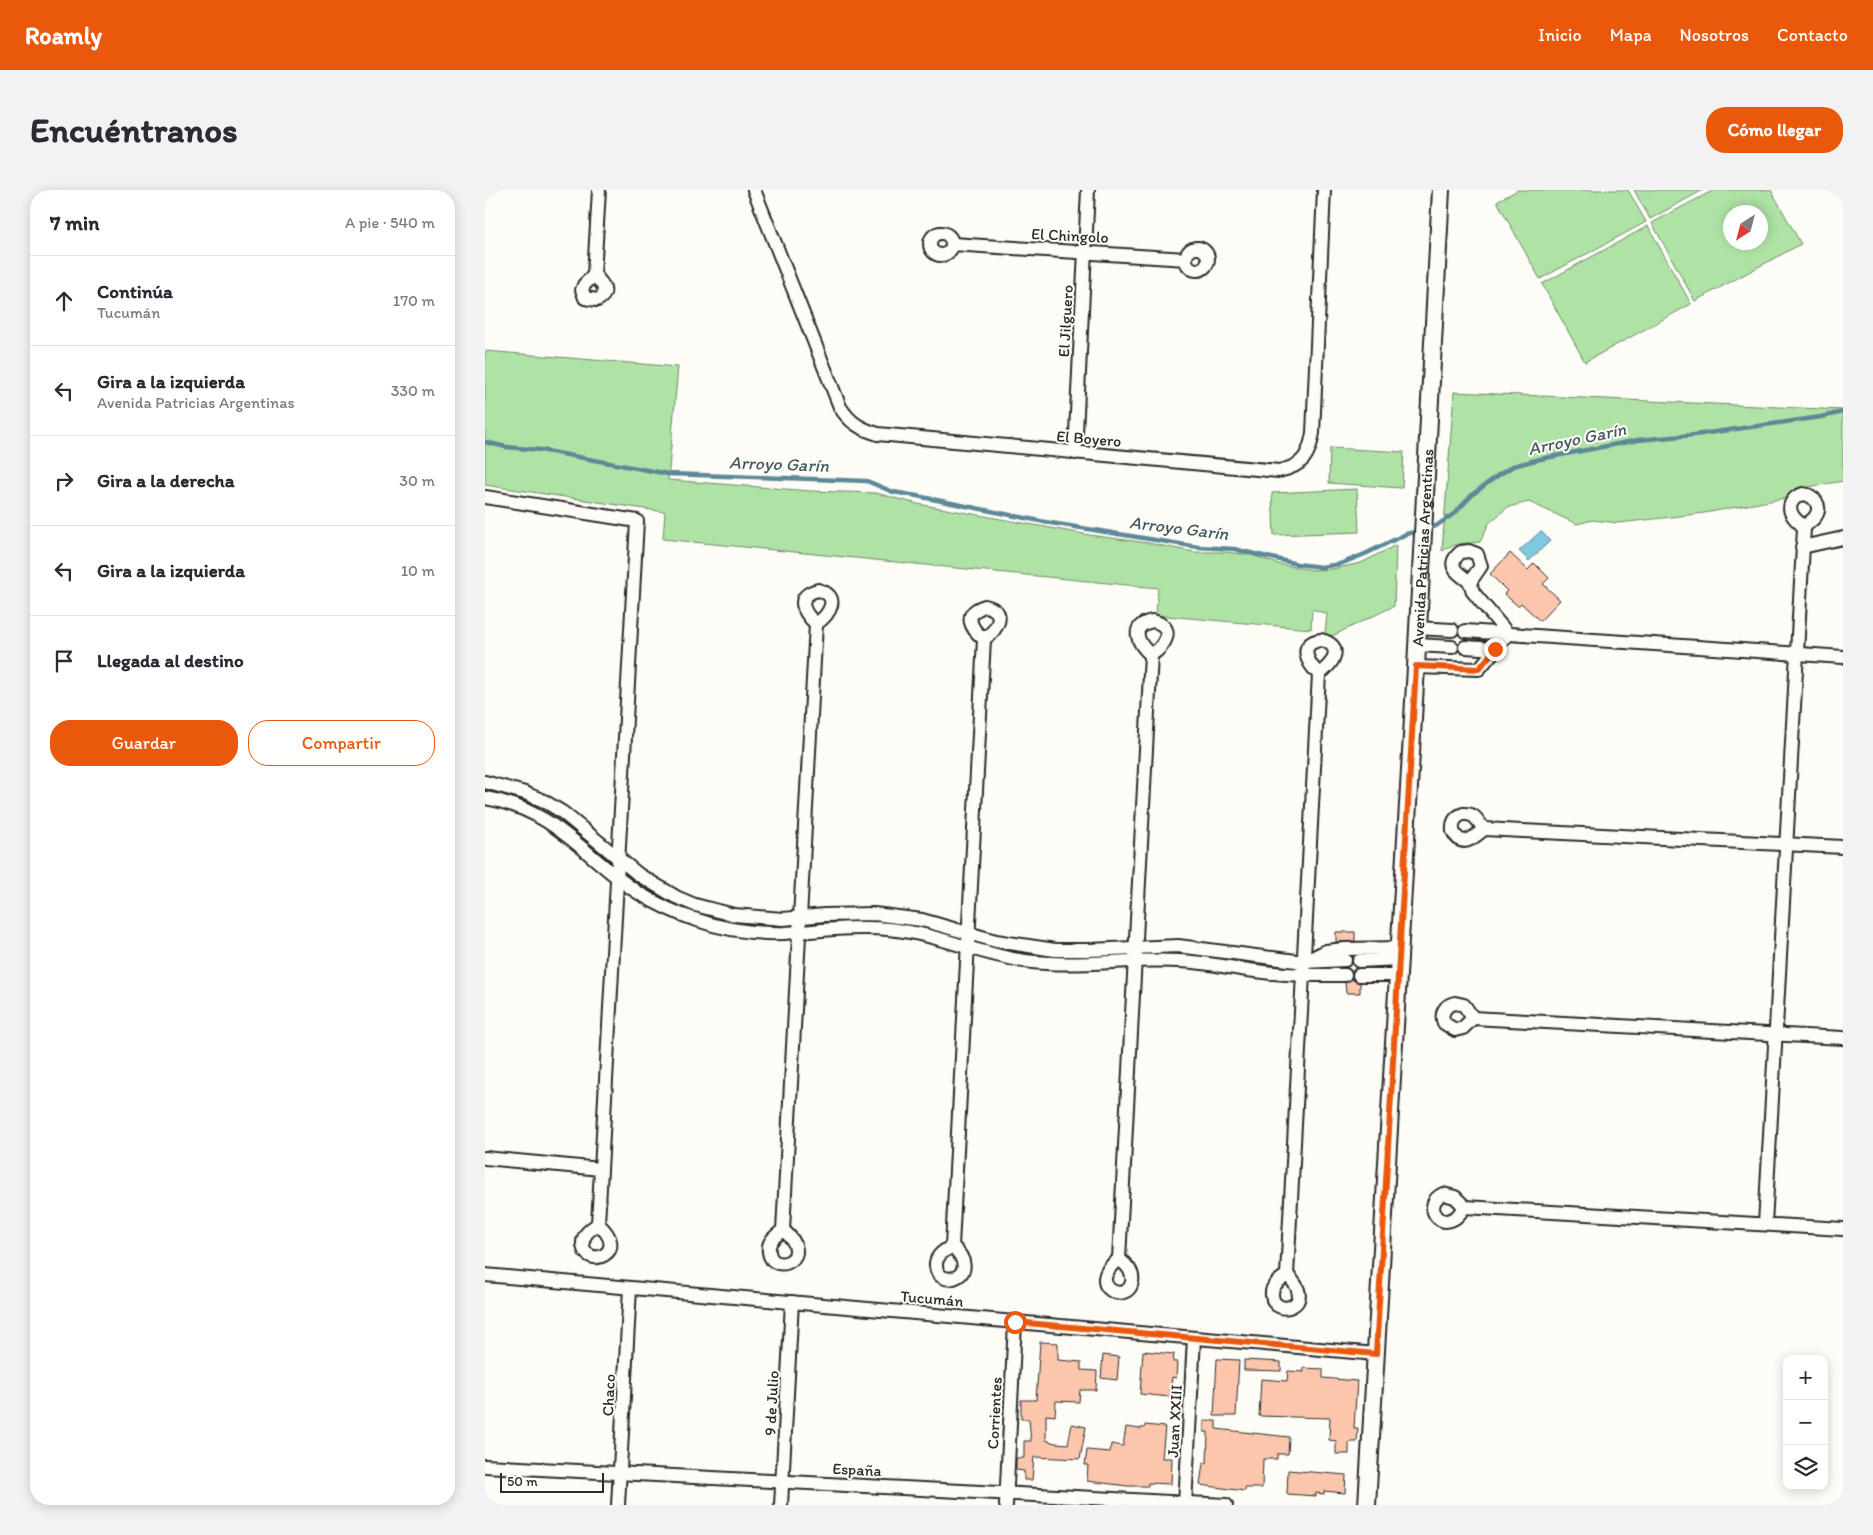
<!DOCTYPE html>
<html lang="es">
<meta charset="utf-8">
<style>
body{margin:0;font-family:Itim,sans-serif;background:#f2f2f3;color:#2b2b33}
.controls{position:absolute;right:15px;bottom:15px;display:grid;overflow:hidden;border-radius:10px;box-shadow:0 2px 12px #0003}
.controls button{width:45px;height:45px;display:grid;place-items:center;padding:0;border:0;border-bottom:1px solid #e1e1e2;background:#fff;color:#2b2b33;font:25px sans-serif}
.compass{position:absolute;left:1238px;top:15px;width:45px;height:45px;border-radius:50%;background:#fff;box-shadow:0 2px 12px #0003;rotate:216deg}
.scale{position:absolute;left:15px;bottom:12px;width:104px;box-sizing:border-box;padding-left:5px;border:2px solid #2b2b2b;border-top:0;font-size:14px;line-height:18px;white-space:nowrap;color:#2b2b2b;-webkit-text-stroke:4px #fdfcf7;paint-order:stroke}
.stop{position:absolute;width:15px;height:15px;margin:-11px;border:4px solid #ea580c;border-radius:50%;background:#fff}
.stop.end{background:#ea580c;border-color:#fff;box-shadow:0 1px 5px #0008}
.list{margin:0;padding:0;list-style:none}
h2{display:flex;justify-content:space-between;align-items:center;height:65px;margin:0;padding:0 20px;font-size:21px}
h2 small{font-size:16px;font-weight:400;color:#7c7c81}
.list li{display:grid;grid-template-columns:32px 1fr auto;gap:15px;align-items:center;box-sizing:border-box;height:90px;padding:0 20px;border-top:1px solid #e1e1e2}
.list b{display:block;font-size:19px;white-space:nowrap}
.list p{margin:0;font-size:16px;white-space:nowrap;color:#7c7c81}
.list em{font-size:16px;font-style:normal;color:#7c7c81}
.actions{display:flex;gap:10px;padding:15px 20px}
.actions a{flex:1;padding:11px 0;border:1px solid #ea580c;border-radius:20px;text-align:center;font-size:18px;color:#ea580c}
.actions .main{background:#ea580c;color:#fff}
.icon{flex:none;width:28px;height:28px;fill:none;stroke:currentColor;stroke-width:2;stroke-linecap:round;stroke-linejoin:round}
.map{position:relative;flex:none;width:1358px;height:1315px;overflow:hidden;border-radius:20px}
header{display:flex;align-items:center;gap:30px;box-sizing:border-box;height:70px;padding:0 25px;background:#ea580c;color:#fff}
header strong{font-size:24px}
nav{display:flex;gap:28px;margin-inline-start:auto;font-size:18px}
.intro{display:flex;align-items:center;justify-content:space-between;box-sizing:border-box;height:120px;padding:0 30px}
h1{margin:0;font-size:35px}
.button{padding:12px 22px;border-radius:20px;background:#ea580c;color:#fff;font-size:18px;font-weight:700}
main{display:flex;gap:30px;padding:0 30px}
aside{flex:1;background:#fff;border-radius:20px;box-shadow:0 2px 12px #0003}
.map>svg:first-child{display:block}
</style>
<header>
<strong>Roamly</strong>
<nav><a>Inicio</a><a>Mapa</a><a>Nosotros</a><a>Contacto</a></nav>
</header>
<div class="intro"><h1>Encuéntranos</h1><a class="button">Cómo llegar</a></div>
<main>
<aside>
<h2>7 min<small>A pie · 540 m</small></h2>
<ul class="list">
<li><svg class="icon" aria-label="ahead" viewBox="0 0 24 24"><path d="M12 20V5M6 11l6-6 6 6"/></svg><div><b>Continúa</b><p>Tucumán</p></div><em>170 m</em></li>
<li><svg class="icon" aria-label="left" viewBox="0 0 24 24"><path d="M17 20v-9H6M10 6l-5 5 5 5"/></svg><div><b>Gira a la izquierda</b><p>Avenida Patricias Argentinas</p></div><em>330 m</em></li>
<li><svg class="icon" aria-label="right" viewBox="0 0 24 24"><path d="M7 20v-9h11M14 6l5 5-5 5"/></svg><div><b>Gira a la derecha</b></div><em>30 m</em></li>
<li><svg class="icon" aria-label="left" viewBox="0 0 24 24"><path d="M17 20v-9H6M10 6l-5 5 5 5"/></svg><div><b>Gira a la izquierda</b></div><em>10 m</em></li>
<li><svg class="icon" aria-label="arrive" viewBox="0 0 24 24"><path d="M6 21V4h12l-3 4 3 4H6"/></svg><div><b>Llegada al destino</b></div></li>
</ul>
<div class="actions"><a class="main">Guardar</a><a>Compartir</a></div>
</aside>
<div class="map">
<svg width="1358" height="1315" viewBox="0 0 1358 1315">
<rect width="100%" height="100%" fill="#fdfcf7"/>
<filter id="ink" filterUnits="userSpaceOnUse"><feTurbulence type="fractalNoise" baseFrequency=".02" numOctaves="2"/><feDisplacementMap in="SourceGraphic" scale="10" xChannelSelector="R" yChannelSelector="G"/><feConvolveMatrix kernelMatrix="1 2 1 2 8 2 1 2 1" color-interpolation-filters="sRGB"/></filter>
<g filter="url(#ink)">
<g fill="#afe3a5" stroke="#6d8768" fill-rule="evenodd">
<polygon points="1033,0 1143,0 1161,32 1055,89 1012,11"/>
<polygon points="1149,0 1218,0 1165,29"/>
<path d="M1229 0H1286L1316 54 1210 111 1167 33ZM1246 22H1276V52H1246Z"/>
<polygon points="1163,36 1206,114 1100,172 1057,94"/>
<polygon points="0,161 193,177 183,290 326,301 391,303 433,314 604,345 663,353 709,362 739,362 767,365 793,374 828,380 847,379 876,373 911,355 909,416 847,446 840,443 842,424 827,419 826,439 671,425 673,398 178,349 180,322 0,295"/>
<path d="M969 202 1358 220V291C1338 295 1317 295 1301 308L1219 323 1178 328 1134 333 1107 330 1092 334 1044 312 1023 317 1004 333 995 352 972 354 957 361Z"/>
<polygon points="845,258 919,262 917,298 844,293"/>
<polygon points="872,299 874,342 789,345 787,303"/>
<path d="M0 601C36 604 95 633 115 664L109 662 94 647 64 626 0 602Z"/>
<path d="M152 693C162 699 171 705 182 710 219 727 258 731 298 735 254 743 185 723 152 693Z"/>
</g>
<polygon fill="#7fc8df" stroke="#5d8997" points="1056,341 1065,351 1044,371 1034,361"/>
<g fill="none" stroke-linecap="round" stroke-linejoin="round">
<g stroke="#5d8997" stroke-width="4.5">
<polyline points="0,252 21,257 56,260 183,284 382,291 408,302 432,306 560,332 713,357 749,359 812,374 836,377 855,374 880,364 921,344 934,341"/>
<polyline points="941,339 951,336 970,323 988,304 1012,286 1028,276 1055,269 1153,250 1209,245 1336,227 1358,222"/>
</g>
</g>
<g fill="#fbc6ac" stroke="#2b2b2b">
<polygon points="1025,363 1043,380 1049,373 1064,388 1058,394 1075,410 1055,431 1036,413 1033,416 1019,404 1022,401 1005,384"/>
<polygon points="851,742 870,742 870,751 851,752"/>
<polygon points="867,789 875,793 875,803 861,803 860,793"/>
<polygon points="555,1152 573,1153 573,1170 596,1172 596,1180 612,1181 611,1200 595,1200 594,1212 571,1211 570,1226 561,1225 561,1250 570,1253 583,1254 587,1234 601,1237 595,1269 549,1267 547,1290 539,1290 539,1281 531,1280 531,1268 539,1268 539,1251 546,1251 544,1229 536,1229 536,1210 551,1210"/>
<polygon points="658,1161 689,1164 688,1172 692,1172 691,1188 687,1187 685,1207 655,1204"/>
<polygon points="618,1165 634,1167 632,1190 616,1188"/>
<polygon points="732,1169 754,1170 751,1226 729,1226"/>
<polygon points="759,1170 796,1172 796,1181 759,1180"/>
<polygon points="818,1178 838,1179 838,1188 872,1191 869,1238 873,1238 872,1252 864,1252 864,1264 851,1264 851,1251 844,1250 845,1228 774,1226 776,1189 802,1191 803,1181 819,1182"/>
<polygon points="719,1231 731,1231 731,1239 804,1247 803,1264 792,1264 792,1269 778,1269 777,1298 760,1298 760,1301 715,1295 718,1273 722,1273 723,1242 719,1242"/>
<polygon points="660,1235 680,1237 677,1268 687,1268 686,1294 663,1293 663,1296 643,1296 602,1291 603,1275 600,1275 602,1260 625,1262 626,1254 638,1256 641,1237 656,1239 656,1238 659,1238"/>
<polygon points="803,1280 861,1285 860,1303 839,1301 839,1304 831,1303 831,1306 802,1304"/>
</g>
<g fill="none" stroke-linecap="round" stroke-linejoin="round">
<g stroke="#2b2b2b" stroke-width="16">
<g id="minor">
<path d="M269 0 355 217C365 233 376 239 393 244L794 281C818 276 824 266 828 243L839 0"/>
<circle cx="456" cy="54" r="11"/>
<polyline points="467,54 701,69"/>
<circle cx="712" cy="69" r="11"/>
<polyline points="109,85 114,0"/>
<path d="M109 85C117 93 126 103 112 110L100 108 97 100 99 95Z"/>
<polyline points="590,263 603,0"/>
<path d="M1318 304C1329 305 1338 316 1330 327 1327 331 1322 333 1319 338 1316 333 1311 331 1308 326 1301 316 1308 307 1318 304Z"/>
<polyline points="0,307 152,331 113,1034"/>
<polyline points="1317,357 1358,348"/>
<path d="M984 361 992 364 996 376 985 392C974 384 959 376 976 362Z"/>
<path d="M333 400C357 406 344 425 331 434 318 422 309 406 333 400Z"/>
<path d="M500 416C524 421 512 440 499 449 485 438 477 423 500 416Z"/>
<path d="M668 431C692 437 680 456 666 465 653 454 643 435 668 431Z"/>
<polyline points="932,438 967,440"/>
<polyline points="980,441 1358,467"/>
<path d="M836 450C860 456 848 474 834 484 822 473 812 453 836 450Z"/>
<polyline points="932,455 967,457"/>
<polyline points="980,457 1011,459"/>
<polyline points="931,477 994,479 1023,444 988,402 985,392"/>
<polyline points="0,592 40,603 59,611 77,622 154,685 191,707 210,715 249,725 298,729 339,725 389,724 437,730 511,751 570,760 604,760 693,756 819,772 860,770"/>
<path d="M0 608C69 619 99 666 152 702 170 713 190 723 209 729 237 739 269 744 299 743 334 741 368 736 403 739 450 743 493 764 540 771 592 778 642 768 694 771 722 772 750 779 779 782 806 786 833 785 860 785"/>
<path d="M978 624C991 623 992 631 999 639 989 647 977 660 968 641 967 632 970 627 978 624Z"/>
<polyline points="999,639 1358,657"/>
<polyline points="823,770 841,761 860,759 915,758"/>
<polyline points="874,771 914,769"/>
<polyline points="874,785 913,785"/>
<path d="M970 813 979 815 988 828 978 838 970 840 959 833C955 823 960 815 970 813Z"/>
<polyline points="988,828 1358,848"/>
<polyline points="0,968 116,979"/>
<path d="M958 1004 970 1007 980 1017C976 1021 973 1027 968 1029 952 1038 938 1013 958 1004Z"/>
<polyline points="980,1017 1358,1039"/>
<path d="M113 1034C147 1063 101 1080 98 1055 97 1044 106 1039 113 1034Z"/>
<polyline points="1280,1034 1319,338"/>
<polyline points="298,1040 331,434"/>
<path d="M298 1040C333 1069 287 1086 284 1062 282 1051 291 1046 298 1040Z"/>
<polyline points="467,1056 499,449"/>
<path d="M467 1056C500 1086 453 1101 451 1076 450 1066 459 1061 467 1056Z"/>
<polyline points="634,1069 666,465"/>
<path d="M634 1069C642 1075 649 1082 647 1092 642 1116 598 1096 634 1069Z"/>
<polyline points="0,1085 891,1164"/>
<polyline points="802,1085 834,484"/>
<path d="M802 1085C835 1115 789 1130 787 1105 786 1095 795 1090 802 1085Z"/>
<polyline points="0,1276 741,1315"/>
<polyline points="133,1315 145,1098"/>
<polyline points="296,1315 307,1112"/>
<polyline points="521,1315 530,1132"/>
<polyline points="700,1315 709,1148"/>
</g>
</g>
<g stroke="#2b2b2b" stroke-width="20">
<g id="tertiary">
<path id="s1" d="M882 1315 931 477 956 0"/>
</g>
</g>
<use href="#minor" stroke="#fdfcf7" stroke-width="12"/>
<use href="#tertiary" stroke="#fdfcf7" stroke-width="16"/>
</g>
</g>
<g fill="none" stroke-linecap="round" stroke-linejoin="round" filter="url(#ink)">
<polyline stroke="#ea580c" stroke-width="6" points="530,1132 891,1164 931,476 994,479 1010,459"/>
</g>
<g text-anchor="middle" stroke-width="4" stroke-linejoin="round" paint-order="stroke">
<g font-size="16" fill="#2b2b2b" stroke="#fdfcf7">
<text transform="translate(585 45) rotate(3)" y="6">El Chingolo</text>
<text transform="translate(580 131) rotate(-87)" y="6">El Jilguero</text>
<text transform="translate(604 248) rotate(5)" y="6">El Boyero</text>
<text dy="6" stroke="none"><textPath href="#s1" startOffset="959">Avenida Patricias Argentinas</textPath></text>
<text transform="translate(447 1108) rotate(5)" y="6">Tucumán</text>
<text transform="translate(123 1205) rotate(-87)" y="6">Chaco</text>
<text transform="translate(286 1213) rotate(-87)" y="6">9 de Julio</text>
<text transform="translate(509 1223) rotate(-87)" y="6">Corrientes</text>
<text transform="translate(689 1231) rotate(-87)" y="6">Juan XXIII</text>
<text transform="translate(372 1279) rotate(3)" y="6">España</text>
</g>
<g font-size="18" font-style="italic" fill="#445a61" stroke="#fdfcf7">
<text transform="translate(1092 249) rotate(-12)" y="6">Arroyo Garín</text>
<text transform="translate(294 274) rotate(2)" y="6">Arroyo Garín</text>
<text transform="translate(694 338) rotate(7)" y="6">Arroyo Garín</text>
</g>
</g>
</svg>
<div class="controls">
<button>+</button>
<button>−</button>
<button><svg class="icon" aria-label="layers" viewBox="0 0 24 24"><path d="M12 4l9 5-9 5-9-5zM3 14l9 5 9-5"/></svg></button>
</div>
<svg class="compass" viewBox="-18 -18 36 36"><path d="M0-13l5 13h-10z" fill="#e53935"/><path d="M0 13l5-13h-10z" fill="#7c7c81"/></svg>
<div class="scale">50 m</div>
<div class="stop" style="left:530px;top:1132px"></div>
<div class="stop end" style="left:1010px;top:459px"></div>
</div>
</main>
